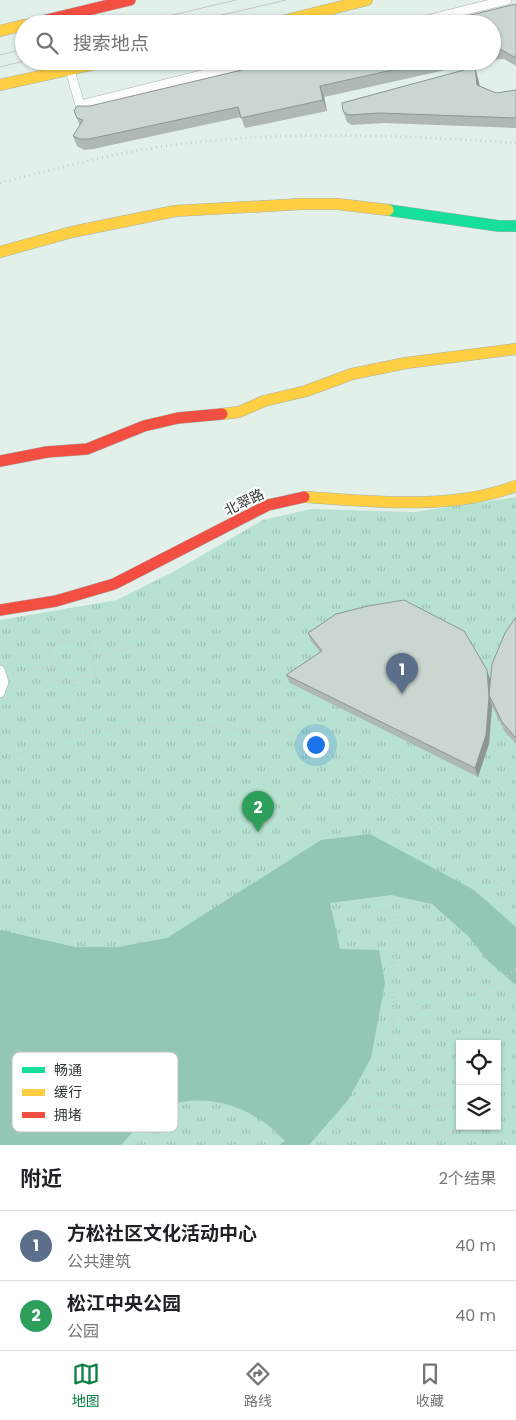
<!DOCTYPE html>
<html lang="zh">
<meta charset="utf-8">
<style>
body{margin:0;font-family:Poppins,"Noto Sans SC",sans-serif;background:#f6f6f6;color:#202124}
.controls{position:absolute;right:15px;bottom:15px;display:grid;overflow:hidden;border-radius:0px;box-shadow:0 1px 4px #0004}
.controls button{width:45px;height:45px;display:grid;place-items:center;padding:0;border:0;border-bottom:1px solid #e0e0e0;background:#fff;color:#202124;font:25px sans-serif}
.you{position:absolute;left:315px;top:744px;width:18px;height:18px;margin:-12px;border:4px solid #fff;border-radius:50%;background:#1a73e8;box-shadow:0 0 0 8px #1a73e833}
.badge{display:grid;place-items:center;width:32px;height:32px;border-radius:50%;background:#0b8043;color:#fff;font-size:16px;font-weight:700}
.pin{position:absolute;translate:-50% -41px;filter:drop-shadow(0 1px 2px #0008)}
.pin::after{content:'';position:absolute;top:26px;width:18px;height:15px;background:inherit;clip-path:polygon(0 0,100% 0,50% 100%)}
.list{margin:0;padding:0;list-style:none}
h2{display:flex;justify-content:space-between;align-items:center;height:65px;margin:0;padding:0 20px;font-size:21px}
h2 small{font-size:16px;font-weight:400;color:#757577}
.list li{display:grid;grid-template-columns:32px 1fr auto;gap:15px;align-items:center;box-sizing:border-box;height:70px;padding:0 20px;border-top:1px solid #e0e0e0}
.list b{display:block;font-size:19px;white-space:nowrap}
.list p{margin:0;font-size:16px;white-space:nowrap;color:#757577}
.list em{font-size:16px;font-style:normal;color:#757577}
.icon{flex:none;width:28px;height:28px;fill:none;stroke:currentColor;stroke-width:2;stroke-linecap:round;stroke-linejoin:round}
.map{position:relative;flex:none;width:516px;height:1145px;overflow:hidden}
.search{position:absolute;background:#fff;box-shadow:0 1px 4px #0004;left:15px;right:15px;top:15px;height:55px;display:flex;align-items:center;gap:12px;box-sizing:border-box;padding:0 18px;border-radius:28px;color:#757577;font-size:19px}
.sheet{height:205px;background:#fff}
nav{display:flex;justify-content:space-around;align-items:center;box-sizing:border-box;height:70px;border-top:1px solid #e0e0e0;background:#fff;font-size:14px;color:#757577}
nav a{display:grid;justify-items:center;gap:2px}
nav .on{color:#0b8043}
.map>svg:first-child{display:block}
</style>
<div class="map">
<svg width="516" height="1145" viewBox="0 0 516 1145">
<defs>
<pattern id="grass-tufts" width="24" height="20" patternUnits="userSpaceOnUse" patternTransform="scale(1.25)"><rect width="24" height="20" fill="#b7e1d0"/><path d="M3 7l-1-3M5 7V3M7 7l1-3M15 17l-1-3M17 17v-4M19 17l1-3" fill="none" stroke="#9ec2b3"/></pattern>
</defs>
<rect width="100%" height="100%" fill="#e3f0ea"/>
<path fill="url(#grass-tufts)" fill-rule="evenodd" d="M516 497V1145H0V620L117 600 173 572 263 520 311 509 414 512ZM460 1044H497V1126H460Z"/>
<path fill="#94c7b3" d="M370 834 474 890 516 927V985L488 961 468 936 432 904 391 895 330 903 340 949 379 950 385 983 371 1058 348 1100 309 1145H279L285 1141C277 1134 269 1124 259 1119 223 1096 175 1092 142 1122 134 1129 128 1138 121 1145H0V930L75 947H118L167 938 321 840Z"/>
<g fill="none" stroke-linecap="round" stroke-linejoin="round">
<g stroke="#a7b1ad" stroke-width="10">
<g id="lane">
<polyline points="410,24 507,0"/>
<polyline points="70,70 80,105 258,61"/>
<polyline points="0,670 4,682 0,693"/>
</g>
</g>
<g stroke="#a7b1ad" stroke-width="12">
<polyline id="fast" points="388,210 499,226 516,226"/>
</g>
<g stroke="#a7b1ad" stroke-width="12">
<g id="slow">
<polyline points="271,24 367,0"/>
<polyline points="0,31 24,25"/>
<polyline points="0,85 109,61"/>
<polyline points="0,252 72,232 175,211 302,204 337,204 388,210"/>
<polyline points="222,414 239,412 264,401 306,391 352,374 406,363 516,349"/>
<path d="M304 497C374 501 449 511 516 486"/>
</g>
</g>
<g stroke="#a7b1ad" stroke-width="12">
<g id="jam">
<polyline points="30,24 130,0"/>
<polyline points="0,461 47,452 87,449 144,426 178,418 222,414"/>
<polyline points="0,610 56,601 114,584 268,505 304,497"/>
</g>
</g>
<g stroke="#cacfcd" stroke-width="3" stroke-dasharray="1 4" stroke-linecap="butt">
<path d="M0 183C68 165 138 147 208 141 310 131 415 136 516 143"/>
<polyline points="60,620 65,642"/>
<polyline points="52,666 48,645 87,637 92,656"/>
<polyline points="13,674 52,666 58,683 95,675 92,656 141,646"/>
<polyline points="73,680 86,733"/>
<polyline points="0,762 44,743 131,723 196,724 294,735 357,766 418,812 516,900"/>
<polyline points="435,828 485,802 516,772"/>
<polyline points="361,911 395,911 393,1019"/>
<path d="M359 1099C378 1104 398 1112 418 1110 433 1109 444 1099 460 1107"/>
<polyline points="497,1112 516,1105"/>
<path d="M322 1145C347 1121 374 1081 387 1050 391 1041 392 1029 393 1019L495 984 516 969"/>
<polyline points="428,1145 465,1126"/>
</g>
<use href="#lane" stroke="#fbfdfc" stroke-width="9"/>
<use href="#fast" stroke="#16e098" stroke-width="11"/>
<use href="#slow" stroke="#ffcf43" stroke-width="11"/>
<use href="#jam" stroke="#f24e42" stroke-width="11"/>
<g stroke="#c2c5c4" stroke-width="1">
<polyline points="134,24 236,0"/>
<polyline points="184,24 286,0"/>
<polyline points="0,55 24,49"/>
<polyline points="0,67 24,61"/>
</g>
</g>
<g fill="#afb8b4">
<polygon points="516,4 516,66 504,59 492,60 492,24"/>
<polygon points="280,61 457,61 459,67 324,97 327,111 245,128 241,117 93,149 84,150 77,146 73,136 80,126 74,111"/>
<polygon points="478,78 480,86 496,93 516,90 516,128 384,123 352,125 347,122 343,111"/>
<polygon points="516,617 516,744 505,732 492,706 489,744 478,777 290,683 286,675 320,652 311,641 308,633 487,670 490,682"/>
</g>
<g fill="#8e9692">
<polygon points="475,67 478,78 481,96 477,85"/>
<polygon points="320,86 324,97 327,111 323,100"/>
<polygon points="487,670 490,679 492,702 489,697"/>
<polygon points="489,697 492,706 489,744 478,777 475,768"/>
</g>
<g fill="#cbd6d1" stroke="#8e9692">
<polygon points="516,4 516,58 500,49 492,49 492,24 469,24 467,16"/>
<polygon points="447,22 447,24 438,24"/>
<polygon points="280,61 433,61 320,86 323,100 241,118 238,107 89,139 80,139 73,136 83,120 77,118 74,111 77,106 90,106"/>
<polygon points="475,67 477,85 496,93 516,90 516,118 380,113 348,115 343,111 342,103"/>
<polygon points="404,600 464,631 487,670 489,697 486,735 475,768 286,675 322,651 308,633 336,614 368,606"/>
<polygon points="516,617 516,738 502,722 489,695 492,664 505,633"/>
</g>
<g text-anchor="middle" stroke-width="4" stroke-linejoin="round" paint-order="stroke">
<g font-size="14" fill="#2d3632" stroke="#fff">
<text transform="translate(244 502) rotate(-26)" y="5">北翠路</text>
</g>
</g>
<rect x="12" y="1052" width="166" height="80" rx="8" fill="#fff" stroke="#c0c3c2" stroke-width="1"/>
<rect x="22" y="1067" width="23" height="6" fill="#16e098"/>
<rect x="22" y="1089" width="23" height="7" fill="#ffcf43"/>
<rect x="22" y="1112" width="23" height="6" fill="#f24e42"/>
<g font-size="14" fill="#2d3632">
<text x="54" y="1075">畅通</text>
<text x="54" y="1097">缓行</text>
<text x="54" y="1120">拥堵</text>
</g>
</svg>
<div class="controls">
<button><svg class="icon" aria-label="locate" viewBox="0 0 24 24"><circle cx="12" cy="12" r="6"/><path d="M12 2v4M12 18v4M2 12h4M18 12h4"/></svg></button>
<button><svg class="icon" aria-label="layers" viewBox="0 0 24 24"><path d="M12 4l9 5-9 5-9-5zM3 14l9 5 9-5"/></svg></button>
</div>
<div class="you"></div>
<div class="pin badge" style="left:402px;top:694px;background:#5c6f8a">1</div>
<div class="pin badge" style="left:258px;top:832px;background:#2e9e5b">2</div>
<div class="search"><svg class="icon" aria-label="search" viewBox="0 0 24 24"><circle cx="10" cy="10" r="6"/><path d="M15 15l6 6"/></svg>搜索地点</div>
</div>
<section class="sheet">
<h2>附近<small>2个结果</small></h2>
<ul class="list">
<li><span class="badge" style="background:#5c6f8a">1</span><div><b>方松社区文化活动中心</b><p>公共建筑</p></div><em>40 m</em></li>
<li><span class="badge" style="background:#2e9e5b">2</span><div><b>松江中央公园</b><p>公园</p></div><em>40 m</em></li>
</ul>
</section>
<nav>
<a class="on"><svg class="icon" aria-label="map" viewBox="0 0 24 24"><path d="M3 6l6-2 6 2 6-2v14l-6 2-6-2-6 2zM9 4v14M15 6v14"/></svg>地图</a>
<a><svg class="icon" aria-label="directions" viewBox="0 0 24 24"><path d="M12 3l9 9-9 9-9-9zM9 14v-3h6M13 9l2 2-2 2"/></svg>路线</a>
<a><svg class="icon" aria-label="saved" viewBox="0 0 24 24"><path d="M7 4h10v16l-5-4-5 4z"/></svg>收藏</a>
</nav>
